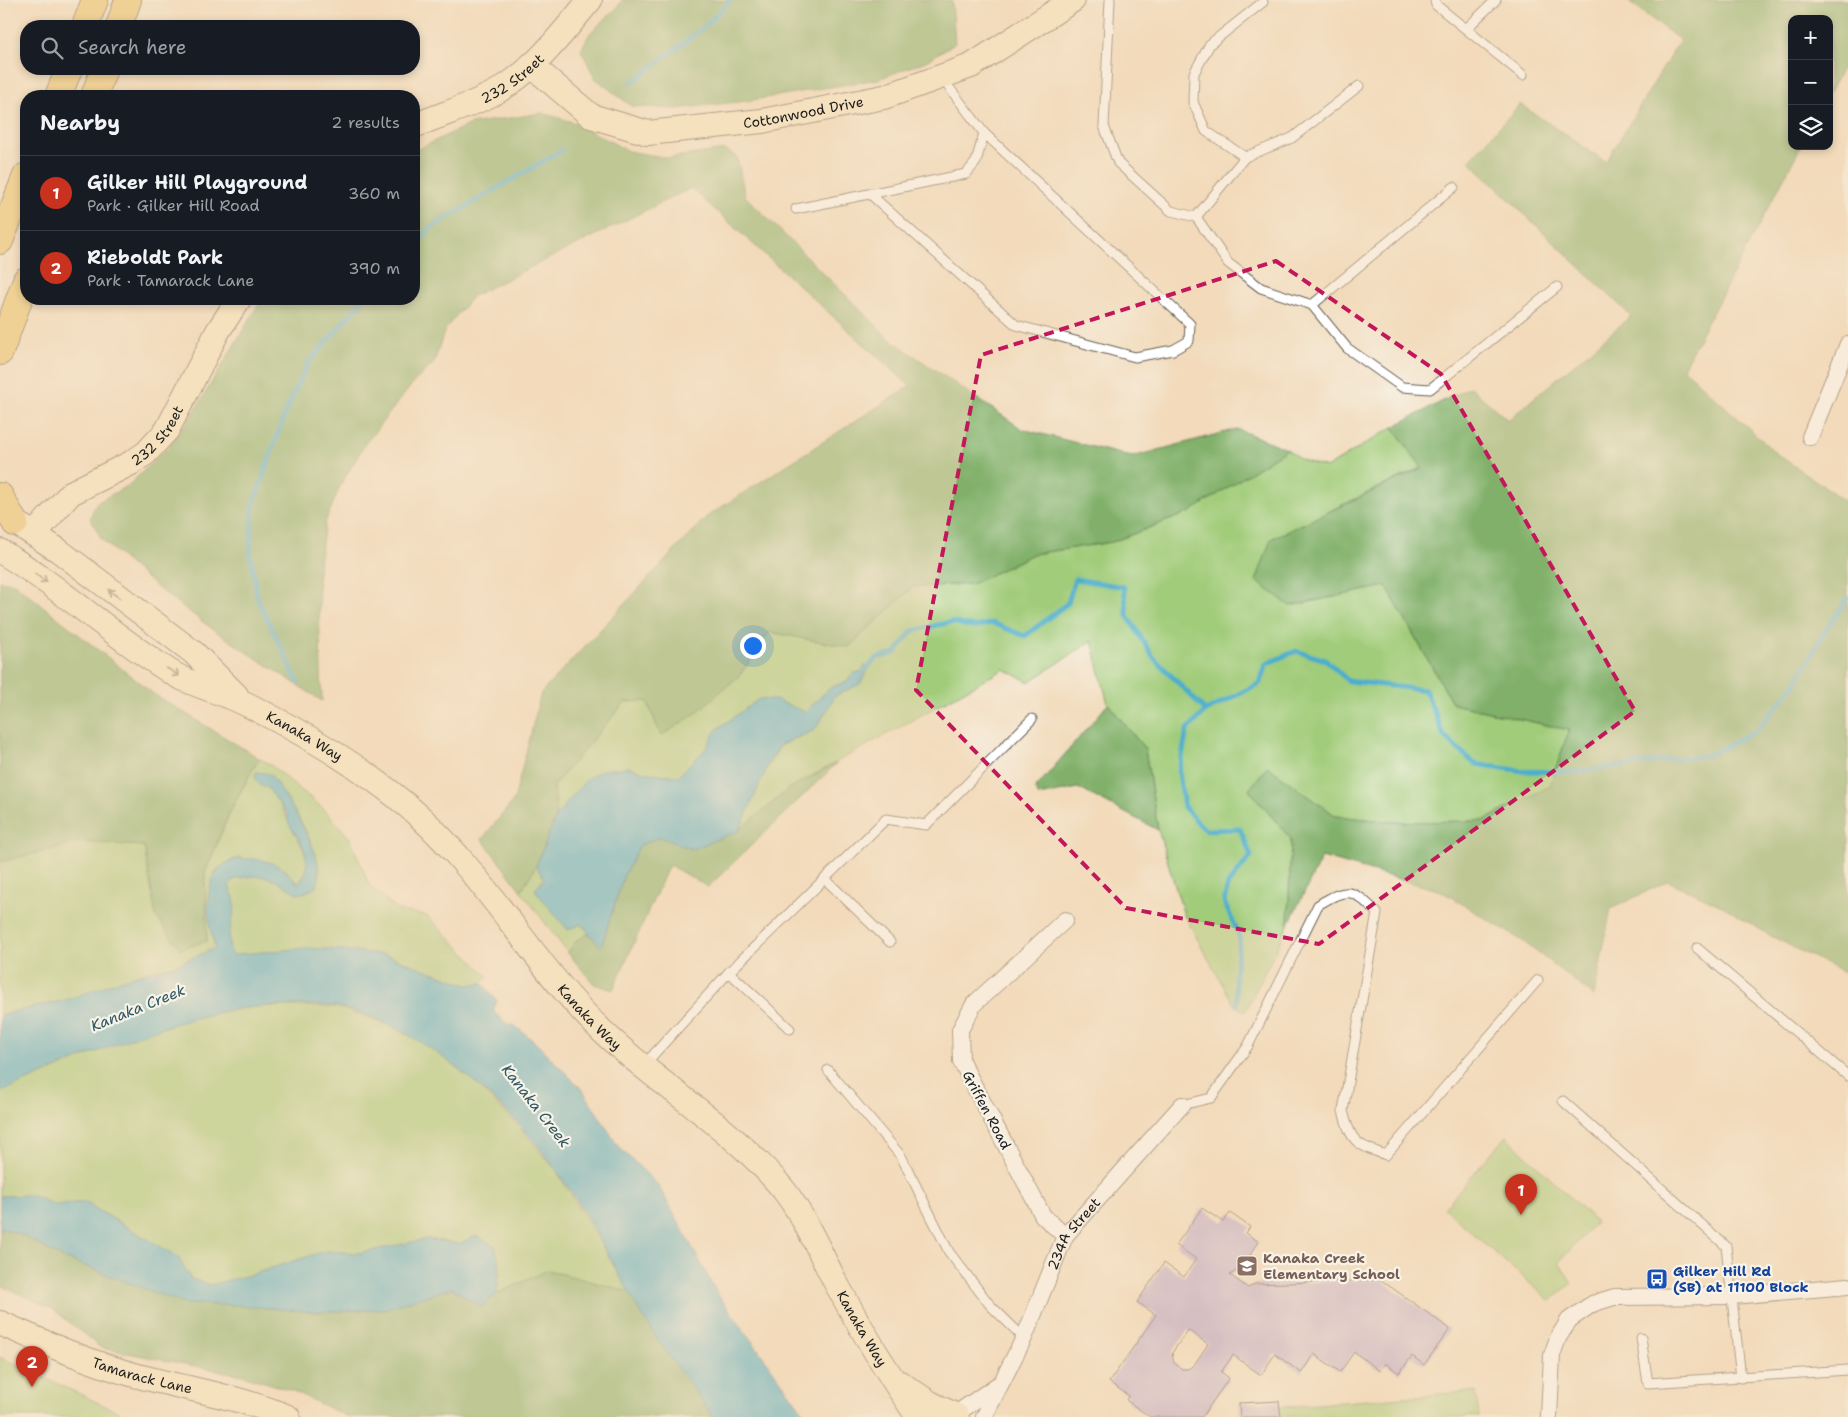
<!DOCTYPE html>
<meta charset="utf-8">
<style>
body{margin:0;font-family:"Shantell Sans",sans-serif;background:#20242c;color:#f1f3f6}
.controls{position:absolute;right:15px;top:15px;display:grid;overflow:hidden;border-radius:10px;box-shadow:0 2px 8px #0003}
.controls button{width:45px;height:45px;display:grid;place-items:center;padding:0;border:0;border-bottom:1px solid #363941;background:#171b24;color:#f1f3f6;font:25px sans-serif}
.you{position:absolute;left:752px;top:645px;width:18px;height:18px;margin:-12px;border:4px solid #fff;border-radius:50%;background:#1a73e8;box-shadow:0 0 0 8px #1a73e833}
.badge{display:grid;place-items:center;width:32px;height:32px;border-radius:50%;background:#c8321e;color:#fff;font-size:16px;font-weight:700}
.pin{position:absolute;translate:-50% -41px;filter:drop-shadow(0 1px 2px #0008)}
.pin::after{content:'';position:absolute;top:26px;width:18px;height:15px;background:inherit;clip-path:polygon(0 0,100% 0,50% 100%)}
.list{margin:0;padding:0;list-style:none}
h2{display:flex;justify-content:space-between;align-items:center;height:65px;margin:0;padding:0 20px;font-size:21px}
h2 small{font-size:16px;font-weight:400;color:#9ea1a6}
.list li{display:grid;grid-template-columns:32px 1fr auto;gap:15px;align-items:center;box-sizing:border-box;height:75px;padding:0 20px;border-top:1px solid #363941}
.list b{display:block;font-size:19px;white-space:nowrap}
.list p{margin:0;font-size:16px;white-space:nowrap;color:#9ea1a6}
.list em{font-size:16px;font-style:normal;color:#9ea1a6}
.icon{flex:none;width:28px;height:28px;fill:none;stroke:currentColor;stroke-width:2;stroke-linecap:round;stroke-linejoin:round}
.map{position:relative;flex:none;width:1848px;height:1417px;overflow:hidden}
.search{position:absolute;background:#171b24;box-shadow:0 2px 8px #0003;left:20px;top:20px;width:400px;height:55px;display:flex;align-items:center;gap:12px;box-sizing:border-box;padding:0 18px;border-radius:20px;color:#9ea1a6;font-size:19px}
.panel{position:absolute;background:#171b24;box-shadow:0 2px 8px #0003;left:20px;top:90px;width:400px;height:215px;border-radius:20px}
.map>svg:first-child{display:block}
</style>
<div class="map">
<svg width="1848" height="1417" viewBox="0 0 1848 1417">
<rect width="100%" height="100%" fill="#f7f3e8"/>
<filter id="ink" filterUnits="userSpaceOnUse"><feTurbulence type="fractalNoise" baseFrequency=".02" numOctaves="2"/><feDisplacementMap in="SourceGraphic" scale="10" xChannelSelector="R" yChannelSelector="G"/><feConvolveMatrix kernelMatrix="1 2 1 2 8 2 1 2 1" color-interpolation-filters="sRGB"/></filter>
<filter id="wash" filterUnits="userSpaceOnUse"><feTurbulence type="fractalNoise" baseFrequency=".0096" numOctaves="4" result="noise"/><feDisplacementMap in="SourceGraphic" scale="20" xChannelSelector="R" yChannelSelector="G"/><feGaussianBlur stdDeviation="1.12" result="paint"/><feColorMatrix in="noise" values="0 0 0 0 0 0 0 0 0 0 0 0 0 0 0 0 0 1.4 0 .05"/><feComposite in="paint" operator="in"/></filter>
<g filter="url(#wash)">
<rect width="100%" height="100%" fill="#f2daba"/>
<g fill="#a1cc79" stroke="#5e744a">
<polygon points="1393,427 1422,467 1271,539 1290,606 1386,586 1453,704 1569,730 1550,786 1483,821 1395,822 1336,816 1267,767 1249,790 1291,839 1288,925 1245,1012 1234,1005 1184,915 1158,830 1145,749 1108,704 1092,641 1029,682 1004,669 790,788 739,831 767,767 781,745 815,730 835,696 860,684 861,672 853,673 847,682 831,687 805,712 776,700 736,716 716,730 707,747 678,776 648,773 628,767 588,778 556,816 554,785 625,702 647,701 661,736 740,675 769,632 849,647 913,587 972,584 1033,554 1112,542 1190,512 1287,449 1300,459 1326,468"/>
<path d="M259 758 272 766 326 811 350 838 369 885 397 910 427 916 488 976 482 983 467 985 386 955 344 950 304 948 233 955C223 939 234 921 235 905 235 899 231 891 229 885L233 880C265 872 271 877 298 894 306 892 314 891 317 883 329 858 285 795 270 774L268 788C278 801 283 809 290 825 301 847 315 857 300 882H296L286 870 239 857 225 864 215 871 209 923 215 948 175 965 132 976 69 999 0 1015V862L80 842 144 846 156 916 207 941 205 873 231 810Z"/>
<polygon points="536,866 544,878 535,890 568,930 581,924 589,933 575,942 568,953 521,891"/>
<path d="M337 1007 380 1021 422 1041 474 1081 520 1128 556 1170 630 1292 548 1270 497 1294 500 1264 476 1236 459 1244 428 1239 360 1253 325 1251 250 1275 210 1285 191 1279 177 1257 85 1202 54 1205 32 1195 0 1196V1092C80 1060 159 1020 245 1008 275 1004 307 1007 337 1007Z"/>
<polygon points="1506,1136 1596,1222 1559,1262 1572,1283 1550,1301 1444,1208"/>
<polygon points="0,1357 129,1417 0,1417"/>
<polygon points="1476,1391 1479,1417 1270,1417 1269,1408"/>
</g>
<g fill="#80b069" stroke="#4e6642">
<polygon points="622,0 952,0 955,43 926,61 878,79 747,101 675,109 631,106 595,78 581,50 590,33 617,8"/>
<polygon points="1626,0 1848,0 1848,57 1829,93 1829,19 1792,19 1792,146 1801,146 1683,368 1777,454 1848,503 1848,975 1769,935 1724,907 1668,881 1611,909 1594,996 1521,940 1441,891 1322,857 1288,925 1291,839 1249,790 1267,766 1336,816 1395,822 1483,821 1550,786 1569,730 1453,704 1386,586 1290,606 1256,581 1271,539 1422,468 1393,427 1470,387 1508,420 1631,316 1469,161 1520,104 1606,162 1680,40"/>
<polygon points="542,113 576,123 628,151 668,158 725,150 737,157 745,196 891,340 1022,429 1132,457 1237,429 1287,449 1190,512 1112,542 1033,554 972,584 913,587 849,647 769,632 740,675 695,714 661,736 647,701 625,702 554,785 556,816 536,866 521,891 482,839 514,800 541,693 706,517 910,386 691,188 473,296 445,329 434,363 414,382 365,444 340,486 325,523 318,571 322,701 218,633 160,590 102,540 90,518 96,503 129,485 170,445 192,415 262,299 414,299 414,151 470,124"/>
<polygon points="0,581 14,583 155,695 259,758 230,810 205,873 207,941 180,949 156,916 144,846 80,842 0,862"/>
<polygon points="1108,704 1145,749 1158,830 1078,788 1039,796 1035,789"/>
<polygon points="837,763 708,887 669,865 613,990 594,984 568,953 575,942 589,933 601,946 624,875 640,845 660,837 692,849 738,831 790,788"/>
<polygon points="0,1228 20,1234 61,1257 185,1304 233,1305 315,1312 383,1309 452,1288 481,1307 497,1294 548,1270 630,1292 639,1310 713,1417 348,1417 293,1391 242,1375 101,1348 53,1309 0,1285"/>
</g>
<g fill="#4caecb" stroke="#346574">
<polygon points="865,665 870,667 860,684 835,696 815,730 780,745 767,767 739,831 692,849 660,837 640,845 624,875 601,947 581,924 568,930 535,890 544,879 536,866 556,816 588,778 602,770 628,767 648,773 678,776 707,747 716,730 759,699 776,700 805,712 831,687 847,682 853,673 861,672"/>
<path d="M256 772 270 774C284 795 329 859 317 884 313 891 305 892 298 894 273 877 263 872 233 880L229 886C231 891 235 899 235 905 234 921 223 939 233 955L304 948 344 950 386 955 467 985 482 983 497 1001 493 1011 507 1024 514 1025 534 1041 582 1089 618 1146 658 1185 717 1293 807 1417H713C689 1382 661 1347 639 1310 612 1264 588 1214 557 1171 510 1105 418 1023 338 1007 320 1003 264 1006 245 1008 159 1020 80 1060 0 1092V1015L69 999 132 976 176 965 215 948C214 939 210 931 209 922 205 888 212 854 253 859 272 861 284 866 296 882H300L307 871 306 855 301 842 289 824 287 814 268 788 259 784 255 778Z"/>
<polygon points="32,1195 54,1205 84,1202 178,1257 191,1279 210,1285 250,1275 325,1251 360,1253 428,1239 459,1244 476,1236 495,1246 500,1264 497,1294 481,1307 452,1288 383,1309 315,1312 233,1305 185,1304 61,1257 20,1234 0,1228 0,1196"/>
</g>
<g fill="none" stroke-linecap="round" stroke-linejoin="round">
<g stroke="#4caecb" stroke-width="5">
<polyline points="631,83 703,28 731,0"/>
<polyline points="414,246 433,226 562,150"/>
<polyline points="865,670 877,658 895,653 912,631 951,622 974,627 992,623 1025,636 1068,603 1075,579 1124,587 1127,615 1153,657 1206,711 1260,683 1266,664 1296,651 1326,660 1348,681 1425,690 1444,736 1475,764 1523,771 1572,772 1709,755 1757,730 1796,683 1825,631 1848,598"/>
<polyline points="298,682 258,600 250,553 253,506 285,413 308,363 364,299"/>
<polyline points="1206,711 1187,730 1179,772 1184,807 1205,830 1240,829 1251,856 1228,884 1224,902 1240,937 1235,975 1237,1005"/>
</g>
</g>
<g id="blocks">
<g fill="#b49dcd" fill-rule="evenodd">
<path d="M1202 1208 1223 1222 1230 1213 1250 1227 1246 1233 1259 1242 1242 1267 1230 1275 1248 1288 1255 1284 1381 1280 1450 1329 1424 1365 1412 1356 1399 1373 1385 1363 1380 1371 1354 1352 1340 1372 1314 1354 1301 1373 1275 1354 1261 1375 1233 1355 1221 1372 1229 1378 1202 1417H1150L1126 1400 1129 1396 1109 1382 1156 1315 1137 1302 1164 1263 1184 1277 1196 1259 1176 1245ZM1188 1330 1208 1344 1194 1365 1188 1369H1182L1174 1363 1172 1353Z"/>
<polygon points="1279,1401 1281,1417 1240,1417 1239,1403"/>
</g>
</g>
</g>
<g filter="url(#ink)">
<use href="#blocks" fill-opacity="0" stroke="#675e53" stroke-width="1"/>
<g fill="none" stroke-linecap="round" stroke-linejoin="round">
<g stroke="#675e53" stroke-width="11">
<g id="lane">
<polyline points="1110,0 1104,126 1118,163 1171,211 1196,217 1228,263 1261,288 1312,305 1347,348 1402,387 1430,389 1557,287"/>
<polyline points="1435,0 1436,5 1523,75"/>
<polyline points="1467,28 1496,0"/>
<polyline points="1245,157 1206,131 1193,102 1194,73 1210,44 1263,2"/>
<polyline points="870,194 1016,325 1135,357 1173,350 1189,341 1190,324 984,133 941,77"/>
<polyline points="796,209 966,174 976,162 984,133"/>
<polyline points="1196,217 1245,157 1292,138 1359,86"/>
<polyline points="1312,305 1454,187"/>
<polyline points="825,879 890,942"/>
<polyline points="1697,948 1848,1076"/>
<polyline points="729,972 790,1029"/>
<polyline points="643,1066 729,972 886,819 926,825 1032,719"/>
<polyline points="828,1070 901,1156 949,1252 990,1305 1024,1338"/>
<polyline points="1563,1101 1726,1246 1741,1378"/>
<path d="M1182 1105 1211 1098 1248 1046 1318 905C1348 887 1352 888 1377 913L1343 1111C1351 1142 1356 1145 1386 1155L1538 980"/>
<polyline points="1641,1338 1648,1383 1848,1370"/>
</g>
</g>
<g stroke="#675e53" stroke-width="18">
<g id="street">
<polyline points="1810,437 1848,344"/>
<polyline points="1065,1236 1043,1216 961,1061 960,1030 974,1004 1065,920"/>
<polyline points="957,1416 963,1409 999,1384"/>
<path id="s1" d="M984 1417 1024 1338 1065 1236 1182 1105"/>
<polyline points="1549,1417 1552,1355 1558,1338 1569,1320 1592,1304 1614,1297 1732,1296 1848,1286"/>
</g>
</g>
<g stroke="#675e53" stroke-width="26">
<g id="secondary">
<path id="s2" d="M531 65 591 116 648 133 762 121 884 97 971 66 1073 0"/>
<path id="s3" d="M414 126C442 114 471 106 498 91 535 70 563 32 590 0"/>
<polyline points="21,526 58,550 194,653 236,695"/>
<path id="s4" d="M34 534 71 493 131 463 146 453 167 430 218 331 239 299"/>
<path id="s5" d="M0 551C61 587 113 637 174 674 196 687 223 692 246 704 306 734 368 770 419 816 489 880 535 967 603 1032 661 1087 732 1127 783 1189 805 1217 820 1253 837 1285 862 1331 888 1374 918 1417"/>
<path id="s6" d="M0 1323C45 1343 90 1363 138 1376 188 1389 240 1397 288 1417"/>
<polyline points="900,1383 930,1403 957,1416"/>
</g>
</g>
<g stroke="#675e53" stroke-width="28">
<g id="primary">
<polyline points="85,26 95,0"/>
<polyline points="119,26 128,0"/>
<polyline points="58,96 69,69"/>
<polyline points="94,96 104,69"/>
<polyline points="0,241 26,176"/>
<polyline points="0,352 26,280"/>
<polyline points="0,496 15,523"/>
</g>
</g>
<use href="#lane" stroke="#fff" stroke-width="9"/>
<use href="#street" stroke="#fff" stroke-width="16"/>
<use href="#secondary" stroke="#f8e8c3" stroke-width="24"/>
<use href="#primary" stroke="#edc569" stroke-width="26"/>
</g>
<defs><path id="oneway-shaft" d="M-6 0H5M1.5-3L5.5 0L1.5 3" fill="none" stroke-width="1.6" stroke-linecap="round" stroke-linejoin="round" transform="scale(1.25)"/></defs>
<g stroke="#958c78">
<use href="#oneway-shaft" transform="translate(41 578) rotate(36)"/>
<use href="#oneway-shaft" transform="translate(114 594) rotate(-143)"/>
<use href="#oneway-shaft" transform="translate(173 672) rotate(32)"/>
</g>
</g>
<path d="M0 0H1848V1417H0ZM1276 261 1441 374 1635 711 1319 944 1126 908 916 690 981 355Z" fill="#f2daba" fill-opacity=".55" fill-rule="evenodd"/>
<path fill="none" stroke="#c2185b" stroke-width="4" stroke-dasharray="10 6" stroke-linejoin="round" d="M1276 261 1441 374 1635 711 1319 944 1126 908 916 690 981 355Z"/>
<defs>
<g id="school-square" transform="scale(1.125)"><rect x="-9" y="-9" width="18" height="18" rx="4" fill="#8d6e63" stroke="#f7f3e8"/><path d="M0-5L7-2L0 1L-7-2ZM-4 1L0 2.5L4 1V4Q0 6-4 4Z" fill="#fff"/></g>
<g id="bus-square" transform="scale(1.125)"><rect x="-9" y="-9" width="18" height="18" rx="4" fill="#1a4fb4" stroke="#f7f3e8"/><path d="M-5-6H5V4H4V6H2V4H-2V6H-4V4H-5ZM-3.5-4V0h7V-4ZM-3.5 1.2v1.5H-2V1.2ZM2 1.2v1.5H3.5V1.2Z" fill="#fff"/></g>
</defs>
<g fill-rule="evenodd">
<use href="#school-square" x="1247" y="1266"/>
<use href="#bus-square" x="1657" y="1279"/>
</g>
<g text-anchor="middle" stroke-width="4.5" stroke-linejoin="round" paint-order="stroke">
<g font-size="14" fill="#1c1c1c" stroke="#f7f3e8">
<text dy="5" stroke="none"><textPath href="#s3" startOffset="110">232 Street</textPath></text>
<text dy="5" stroke="none"><textPath href="#s2" startOffset="295">Cottonwood Drive</textPath></text>
<text dy="5" stroke="none"><textPath href="#s4" startOffset="161">232 Street</textPath></text>
<text dy="5" stroke="none"><textPath href="#s5" startOffset="358">Kanaka Way</textPath></text>
<text dy="5" stroke="none"><textPath href="#s5" startOffset="762">Kanaka Way</textPath></text>
<text transform="translate(987 1110) rotate(62)" y="5">Griffen Road</text>
<text dy="5" stroke="none"><textPath href="#s1" startOffset="205">234A Street</textPath></text>
<text dy="5" stroke="none"><textPath href="#s5" startOffset="1182">Kanaka Way</textPath></text>
<text dy="5" stroke="none"><textPath href="#s6" startOffset="152">Tamarack Lane</textPath></text>
</g>
<g font-size="14" font-weight="bold" fill="#785e54" stroke="#f7f3e8" text-anchor="start">
<text x="1263" y="1263">Kanaka Creek<tspan x="1263" dy="16">Elementary School</tspan></text>
</g>
<g font-size="14" font-weight="bold" fill="#164399" stroke="#f7f3e8" text-anchor="start">
<text x="1673" y="1276">Gilker Hill Rd<tspan x="1673" dy="16">(SB) at 11100 Block</tspan></text>
</g>
<g font-size="15" font-style="italic" fill="#2f5662" stroke="#f7f3e8">
<text transform="translate(138 1008) rotate(-22)" y="5">Kanaka Creek</text>
<text transform="translate(536 1106) rotate(52)" y="5">Kanaka Creek</text>
</g>
</g>
</svg>
<div class="controls">
<button>+</button>
<button>−</button>
<button><svg class="icon" aria-label="layers" viewBox="0 0 24 24"><path d="M12 4l9 5-9 5-9-5zM3 14l9 5 9-5"/></svg></button>
</div>
<div class="you"></div>
<div class="pin badge" style="left:1521px;top:1215px">1</div>
<div class="pin badge" style="left:32px;top:1387px">2</div>
<div class="search"><svg class="icon" aria-label="search" viewBox="0 0 24 24"><circle cx="10" cy="10" r="6"/><path d="M15 15l6 6"/></svg>Search here</div>
<section class="panel">
<h2>Nearby<small>2 results</small></h2>
<ul class="list">
<li><span class="badge">1</span><div><b>Gilker Hill Playground</b><p>Park · Gilker Hill Road</p></div><em>360 m</em></li>
<li><span class="badge">2</span><div><b>Rieboldt Park</b><p>Park · Tamarack Lane</p></div><em>390 m</em></li>
</ul>
</section>
</div>
